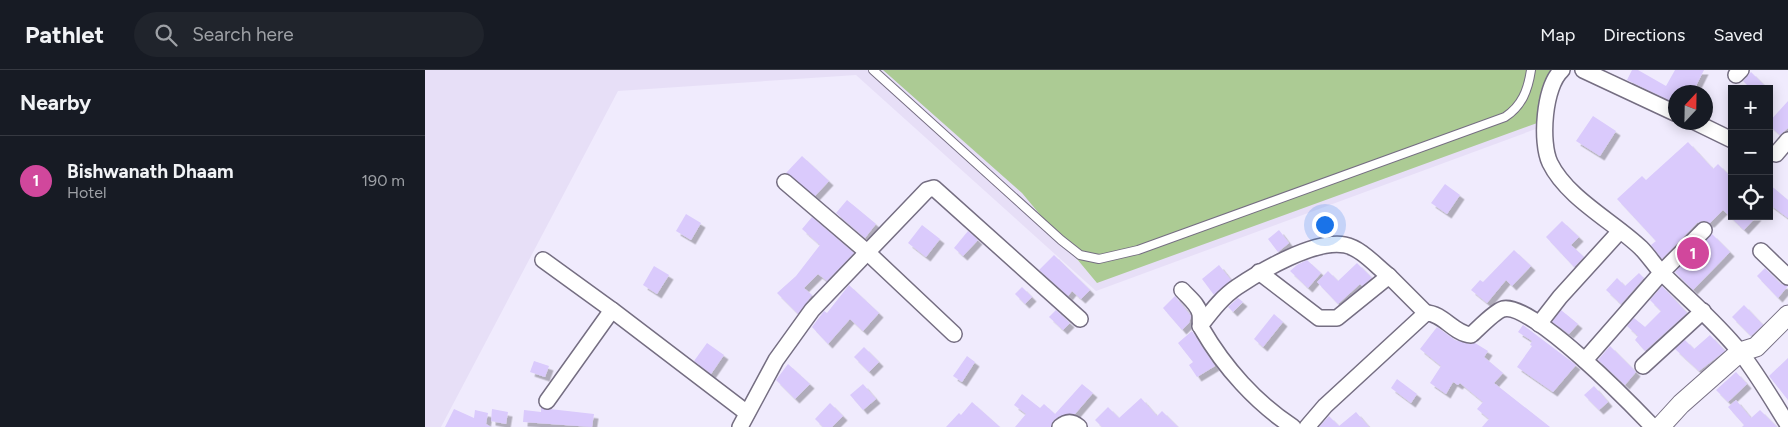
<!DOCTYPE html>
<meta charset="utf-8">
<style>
body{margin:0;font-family:Figtree,sans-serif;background:#20242c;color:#f1f3f6}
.controls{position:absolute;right:15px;top:15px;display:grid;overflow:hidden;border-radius:0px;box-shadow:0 2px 12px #0003}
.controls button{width:45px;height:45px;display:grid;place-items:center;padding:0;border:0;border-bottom:1px solid #363941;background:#171b24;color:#f1f3f6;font:25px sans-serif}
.compass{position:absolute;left:1243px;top:15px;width:45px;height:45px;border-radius:50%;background:#171b24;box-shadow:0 2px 12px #0003;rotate:22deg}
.you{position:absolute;left:899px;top:154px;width:18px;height:18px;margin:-12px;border:4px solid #fff;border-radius:50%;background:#1a73e8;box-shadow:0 0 0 8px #1a73e833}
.badge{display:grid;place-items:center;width:32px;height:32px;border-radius:50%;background:#c09bcf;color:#fff;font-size:16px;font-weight:700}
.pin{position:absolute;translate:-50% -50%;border:2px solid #fff;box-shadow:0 1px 5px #0006}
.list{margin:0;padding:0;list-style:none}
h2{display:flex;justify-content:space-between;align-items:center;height:65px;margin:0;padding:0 20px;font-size:21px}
h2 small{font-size:16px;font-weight:400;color:#9ea1a6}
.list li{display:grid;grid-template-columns:32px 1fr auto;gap:15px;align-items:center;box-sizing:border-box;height:90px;padding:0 20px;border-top:1px solid #363941}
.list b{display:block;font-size:19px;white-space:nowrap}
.list p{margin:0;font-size:16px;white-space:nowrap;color:#9ea1a6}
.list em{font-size:16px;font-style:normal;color:#9ea1a6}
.icon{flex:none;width:28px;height:28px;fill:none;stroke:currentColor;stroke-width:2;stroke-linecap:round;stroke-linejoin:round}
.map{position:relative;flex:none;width:1363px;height:357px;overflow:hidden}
header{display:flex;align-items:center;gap:30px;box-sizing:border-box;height:70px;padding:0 25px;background:#171b24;border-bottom:1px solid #363941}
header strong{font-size:24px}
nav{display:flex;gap:28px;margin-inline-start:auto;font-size:18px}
.search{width:350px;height:45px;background:#20242c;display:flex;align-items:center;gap:12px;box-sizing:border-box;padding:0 18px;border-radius:28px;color:#9ea1a6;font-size:19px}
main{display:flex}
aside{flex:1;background:#171b24}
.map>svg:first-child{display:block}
</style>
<header>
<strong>Pathlet</strong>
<div class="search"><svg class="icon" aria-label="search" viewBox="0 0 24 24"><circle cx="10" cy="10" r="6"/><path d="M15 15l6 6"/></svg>Search here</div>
<nav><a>Map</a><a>Directions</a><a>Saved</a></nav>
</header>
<main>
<aside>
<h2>Nearby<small></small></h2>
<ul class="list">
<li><span class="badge" style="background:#d1479c">1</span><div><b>Bishwanath Dhaam</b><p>Hotel</p></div><em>190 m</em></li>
</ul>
</aside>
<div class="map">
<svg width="1363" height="357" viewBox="0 0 1363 357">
<defs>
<filter id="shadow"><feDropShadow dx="4.5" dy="4.5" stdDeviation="0" flood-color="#0004"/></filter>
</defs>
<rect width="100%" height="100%" fill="#f0ebfd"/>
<polygon fill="#e7dff7" points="0,0 1132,0 1119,56 671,221 431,5 193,21 16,357 0,357"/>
<polygon fill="#accb94" points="458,0 1126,0 1115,52 672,213 597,123"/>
<g fill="#dacafc" filter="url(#shadow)">
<polygon points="1207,0 1213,0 1241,16 1250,0 1279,0 1268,22 1250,22 1250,33 1202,10"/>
<polygon points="1326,2 1343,19 1326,19 1318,11"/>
<polygon points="1363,31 1363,58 1355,65 1344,55 1344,52"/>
<polygon points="1168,46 1191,61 1175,86 1151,71"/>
<polygon points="1263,72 1288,99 1293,94 1307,108 1307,146 1332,146 1319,160 1298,140 1285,153 1277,151 1272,153 1237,189 1226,175 1231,171 1192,129 1217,106 1221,110"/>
<polygon points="377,86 404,111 390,126 361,103"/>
<polygon points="1020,114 1035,125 1022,144 1006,133"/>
<polygon points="1344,114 1363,130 1363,148 1344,134"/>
<polygon points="422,130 451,154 440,168 411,143"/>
<polygon points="261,144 276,153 266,170 251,161"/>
<polygon points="387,147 429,183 402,211 393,204 379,218 387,225 373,244 352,223 371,206 395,175 377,159"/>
<polygon points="1137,151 1154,167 1146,175 1159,187 1149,197 1121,167"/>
<polygon points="497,155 515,169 501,187 483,173"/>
<polygon points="854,160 864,173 853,182 843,169"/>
<polygon points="543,161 553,170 538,186 529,178"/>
<polygon points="1287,164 1305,182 1268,220 1250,202"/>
<polygon points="1089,180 1106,196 1087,216 1081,210 1062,233 1046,220 1055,210 1058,212"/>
<polygon points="629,185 665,220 656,229 647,221 643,226 614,200"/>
<polygon points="882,190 896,203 883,218 865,201 872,195"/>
<polygon points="932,193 947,208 937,216 935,214 913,234 892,212 903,201 913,211"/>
<polygon points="794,195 806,210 789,225 777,209"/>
<polygon points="229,196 244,205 232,224 218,215"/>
<polygon points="1340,198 1356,214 1363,216 1353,228 1332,206"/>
<polygon points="1214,203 1219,208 1196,234 1181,220 1192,208 1200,216"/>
<polygon points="424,215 454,243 438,261 425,249 403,274 387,257 399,241 402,243"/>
<polygon points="1237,216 1262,243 1220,281 1210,270 1213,266 1202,256 1209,248 1220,257 1236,241 1225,230"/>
<polygon points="597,217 607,227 600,234 590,224"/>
<polygon points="750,226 766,246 764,253 757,260 738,238"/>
<polygon points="813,228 818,232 808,242 803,237"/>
<polygon points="1319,235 1338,255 1326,266 1307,247"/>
<polygon points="631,240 645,253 638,260 624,247"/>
<polygon points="1136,240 1153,254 1144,264 1127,252"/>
<polygon points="849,244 858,252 838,277 829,269"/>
<polygon points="1098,255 1151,295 1128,322 1092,297 1107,276 1105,275 1107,271 1093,262"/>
<polygon points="1012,257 1030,270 1044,274 1050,273 1063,281 1059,287 1078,303 1069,313 1125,357 1057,357 1064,349 1052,339 1058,332 1035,313 1033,315 1028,312 1021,324 1005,313 1016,296 995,279"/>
<polygon points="767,261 790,296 772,307 764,295 768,292 753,273"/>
<polygon points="1285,265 1300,281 1274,301 1250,279 1260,270 1269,279"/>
<polygon points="282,273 299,285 286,304 269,291"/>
<polygon points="1185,276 1211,302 1200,315 1173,290"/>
<polygon points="439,277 454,292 444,302 429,287"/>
<polygon points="542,286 550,292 537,312 528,306"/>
<polygon points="1363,288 1363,330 1344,306"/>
<polygon points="109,291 124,296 120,307 105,302"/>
<polygon points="363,294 385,314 370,329 351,310"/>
<polygon points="1311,302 1322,314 1303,332 1291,320"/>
<polygon points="972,309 992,324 986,333 966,318"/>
<polygon points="438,314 451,329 438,340 425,325"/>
<polygon points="657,314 668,323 650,344 635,346 629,350 626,357 590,357 601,344 589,335 597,324 615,338 619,334 630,344"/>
<polygon points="1169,316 1183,332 1174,340 1159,325"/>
<polygon points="716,328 732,346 737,341 753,357 677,357 670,350 683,337 694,348"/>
<polygon points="1311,330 1326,348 1335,340 1352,357 1317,357 1319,355 1303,337"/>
<polygon points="547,332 575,357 521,357 534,343 536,345"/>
<polygon points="405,333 418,346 407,357 398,357 390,349"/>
<polygon points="116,338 169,344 167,357 98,352 99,340 116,342"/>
<polygon points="29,339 49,348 50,340 63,343 61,354 66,357 20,357"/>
<polygon points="67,339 83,342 81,354 66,351"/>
<polygon points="931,342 944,357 894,357 904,346 914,356"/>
</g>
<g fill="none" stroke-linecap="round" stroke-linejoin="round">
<g stroke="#756e82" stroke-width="10">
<path id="service" d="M448 0 636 170 655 185 674 189 713 180 1080 47C1097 36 1103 20 1106 0"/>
</g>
<g stroke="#756e82" stroke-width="18">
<g id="minor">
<path d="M1137 0C1119 16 1115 72 1125 93 1142 128 1189 152 1216 178 1224 186 1230 196 1238 204 1264 230 1292 253 1315 282 1333 305 1348 331 1363 355"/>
<polyline points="1158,0 1250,43"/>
<polyline points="1311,5 1316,0"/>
<polyline points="1270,52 1307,70"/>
<polyline points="1351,84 1363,70"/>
<polyline points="360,112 442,182 529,264"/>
<polyline points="1336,181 1363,207"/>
<polyline points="118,190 187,240"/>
<polyline points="834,202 894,248 912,248 964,206 1001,243"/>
<path d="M757 220C763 227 773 234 775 244 776 250 774 254 777 259 799 297 831 333 868 357"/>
<polyline points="1114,254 1135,227 1195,161"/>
<path d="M775 256C786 242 797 227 812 217 836 201 890 169 920 175 936 178 951 196 964 206"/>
<polyline points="1160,290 1237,202 1279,160"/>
<polyline points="1218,296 1278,241"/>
<polyline points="122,331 187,240 322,343"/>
<polyline points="315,357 351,290 387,240 502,120 509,118 655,249"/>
<path d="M635 357C642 351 647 351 654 357"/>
<path d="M882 357 900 336 1001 243C1018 243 1029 264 1046 265 1053 259 1070 241 1078 239 1106 231 1207 335 1228 357"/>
</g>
</g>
<g stroke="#756e82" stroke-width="21">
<polyline id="tertiary" points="1235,357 1256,334 1315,282 1331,277 1363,245"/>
</g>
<use href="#service" stroke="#fff" stroke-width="8"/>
<use href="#minor" stroke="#fff" stroke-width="15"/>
<use href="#tertiary" stroke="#fff" stroke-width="19"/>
</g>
</svg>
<div class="controls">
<button>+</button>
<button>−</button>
<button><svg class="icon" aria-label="locate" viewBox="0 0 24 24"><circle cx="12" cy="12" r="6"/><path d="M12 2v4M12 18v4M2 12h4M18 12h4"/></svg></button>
</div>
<svg class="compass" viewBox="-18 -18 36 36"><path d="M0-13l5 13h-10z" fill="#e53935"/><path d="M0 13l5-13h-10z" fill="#9ea1a6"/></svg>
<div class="you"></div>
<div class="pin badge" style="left:1268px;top:183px;background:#d1479c">1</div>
</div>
</main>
